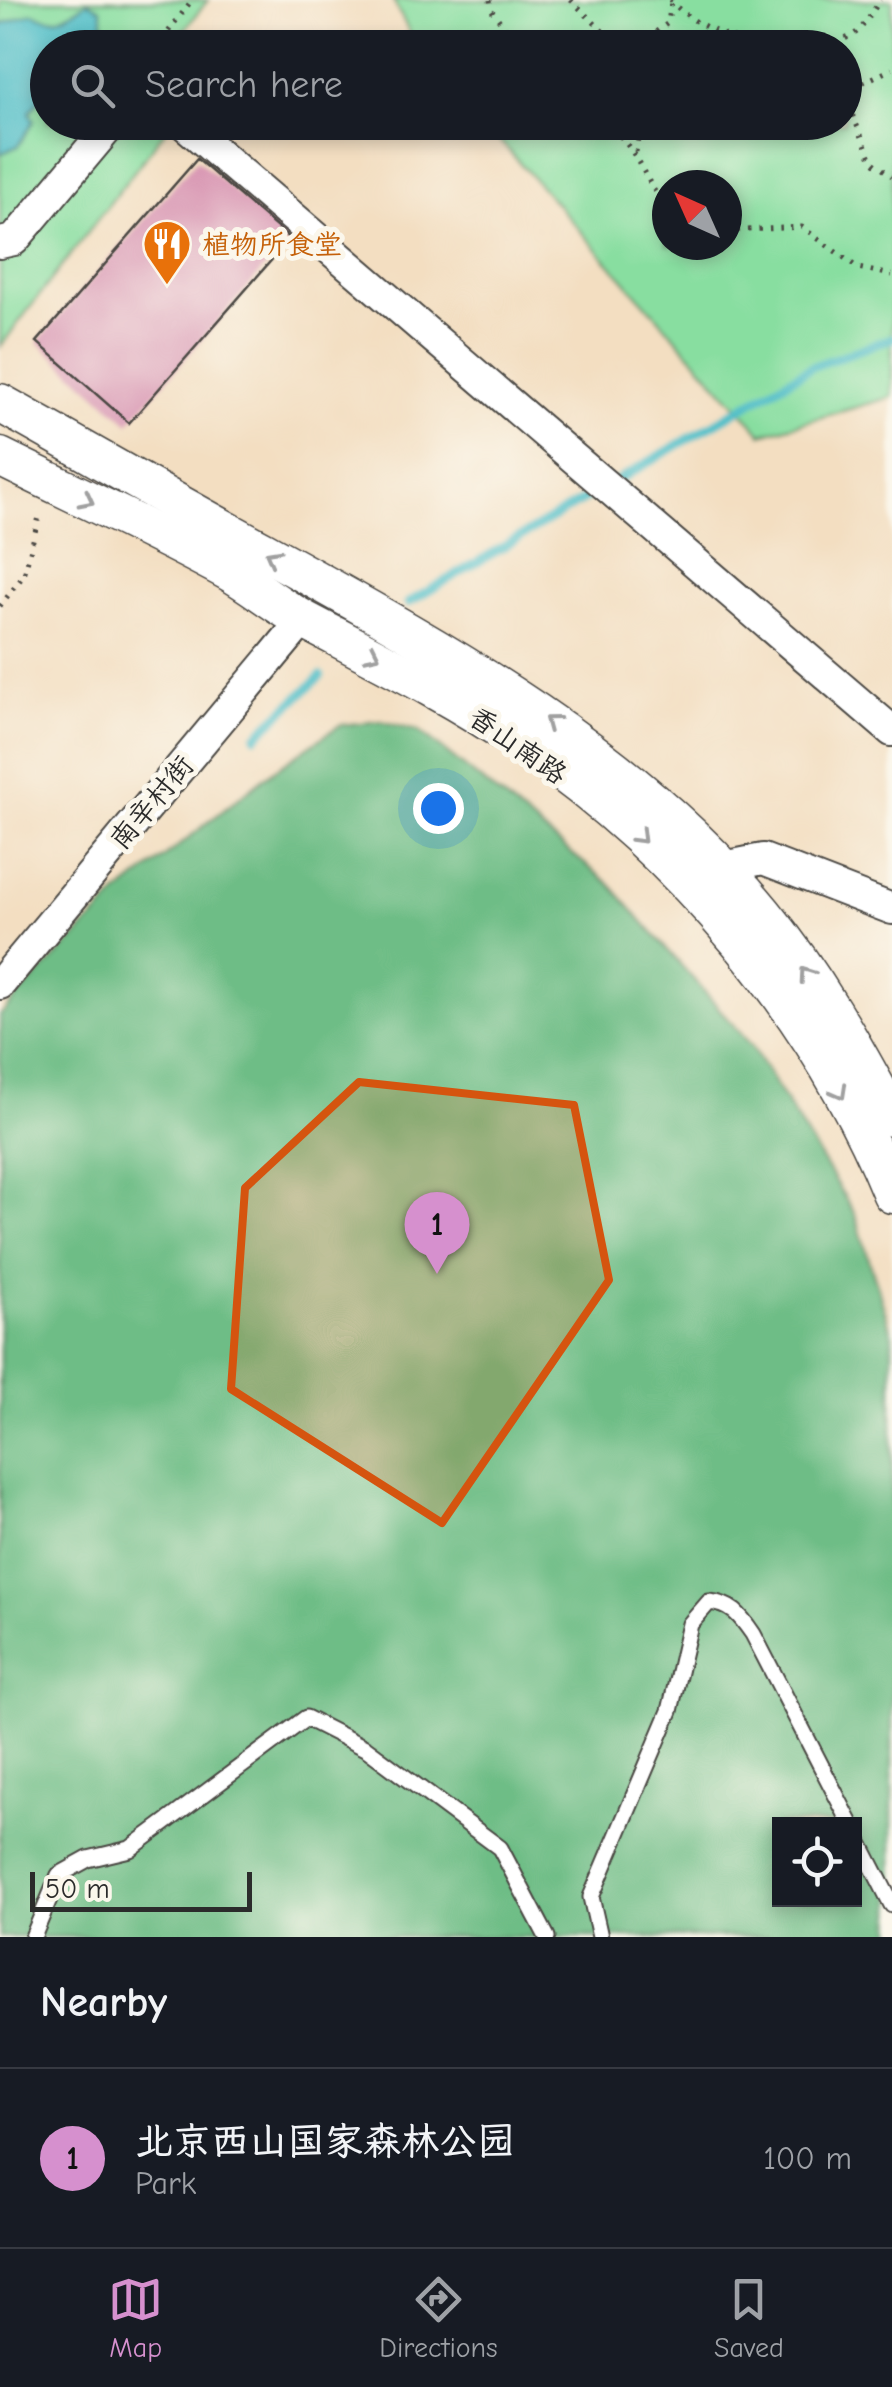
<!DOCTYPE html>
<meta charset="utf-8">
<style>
body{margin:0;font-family:"Comic Neue","LXGW WenKai TC",sans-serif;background:#242831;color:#f1f3f6}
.controls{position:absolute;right:30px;bottom:30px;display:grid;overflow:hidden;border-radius:0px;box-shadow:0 5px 15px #0003}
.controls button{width:90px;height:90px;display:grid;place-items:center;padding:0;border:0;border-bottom:2px solid #363941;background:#171b24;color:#f1f3f6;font:50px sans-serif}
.compass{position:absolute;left:652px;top:170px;width:90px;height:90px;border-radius:50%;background:#171b24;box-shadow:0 5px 15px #0003;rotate:315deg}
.scale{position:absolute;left:30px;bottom:25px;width:222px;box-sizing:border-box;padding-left:10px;border:5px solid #2b2b2b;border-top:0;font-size:28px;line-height:35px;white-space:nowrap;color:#2b2b2b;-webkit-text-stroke:8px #fbf7ec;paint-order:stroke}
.you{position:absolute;left:438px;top:808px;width:35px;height:35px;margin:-25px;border:8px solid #fff;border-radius:50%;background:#1a73e8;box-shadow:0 0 0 15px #1a73e833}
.badge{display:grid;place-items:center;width:65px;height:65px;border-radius:50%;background:#d690ce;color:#111;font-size:32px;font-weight:700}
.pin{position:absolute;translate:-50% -82px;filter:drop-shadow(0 2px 5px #0008)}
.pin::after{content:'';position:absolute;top:52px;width:35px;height:30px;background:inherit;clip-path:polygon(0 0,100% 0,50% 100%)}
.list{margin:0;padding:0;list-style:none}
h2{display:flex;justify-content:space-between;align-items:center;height:130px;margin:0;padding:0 40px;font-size:42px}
h2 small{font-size:32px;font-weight:400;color:#9ea1a6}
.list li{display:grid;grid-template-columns:65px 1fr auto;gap:30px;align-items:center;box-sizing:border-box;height:180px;padding:0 40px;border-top:2px solid #363941}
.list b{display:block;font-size:38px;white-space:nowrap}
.list p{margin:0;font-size:32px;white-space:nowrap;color:#9ea1a6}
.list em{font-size:32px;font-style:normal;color:#9ea1a6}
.icon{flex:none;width:55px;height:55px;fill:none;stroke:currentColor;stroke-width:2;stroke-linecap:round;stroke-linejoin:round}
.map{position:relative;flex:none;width:892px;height:1937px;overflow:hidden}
.search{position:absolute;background:#171b24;box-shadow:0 5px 15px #0003;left:30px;right:30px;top:30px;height:110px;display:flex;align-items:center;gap:25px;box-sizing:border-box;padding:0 35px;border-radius:55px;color:#9ea1a6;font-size:38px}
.sheet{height:310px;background:#171b24}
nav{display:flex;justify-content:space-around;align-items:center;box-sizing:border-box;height:140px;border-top:2px solid #363941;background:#171b24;font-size:28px;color:#9ea1a6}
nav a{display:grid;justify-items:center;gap:5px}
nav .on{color:#d690ce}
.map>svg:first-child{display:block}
</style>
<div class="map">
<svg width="892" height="1937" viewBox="0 0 892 1937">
<rect width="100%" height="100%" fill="#fbf7ec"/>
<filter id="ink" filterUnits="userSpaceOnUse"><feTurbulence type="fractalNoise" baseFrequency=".01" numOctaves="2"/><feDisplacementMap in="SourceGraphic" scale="20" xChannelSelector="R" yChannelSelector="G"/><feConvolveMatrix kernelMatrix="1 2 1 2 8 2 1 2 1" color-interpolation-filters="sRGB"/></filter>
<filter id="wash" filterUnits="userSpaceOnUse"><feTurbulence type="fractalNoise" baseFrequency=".0048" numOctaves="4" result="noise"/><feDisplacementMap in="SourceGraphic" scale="40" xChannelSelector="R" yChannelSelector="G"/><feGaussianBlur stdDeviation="2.25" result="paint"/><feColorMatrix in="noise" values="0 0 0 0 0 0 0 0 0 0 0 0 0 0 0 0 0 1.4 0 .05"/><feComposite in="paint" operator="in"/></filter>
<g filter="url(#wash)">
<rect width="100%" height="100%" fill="#f3dec1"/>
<g fill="#88dea0" stroke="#5a8466" stroke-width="2.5" fill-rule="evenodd">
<polygon points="0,0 208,0 171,47 48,48 48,122 171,123 0,347"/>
<path d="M393 0H892V397L762 434 484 123 844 122V48L417 47ZM727 185V245H667V185Z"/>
</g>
<path fill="#6ebd86" stroke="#4c7458" stroke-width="2.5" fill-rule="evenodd" d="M381 721 418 730 610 884 751 1045 855 1214 892 1334V1937H0V1015L118 894 269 774 340 725ZM780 1824H854V1900H780Z"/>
<path fill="#50bec7" stroke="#3e7479" stroke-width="2.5" d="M88 2 101 9 105 37 97 47 48 48 47 90 30 112 34 121 18 146 0 154V25L33 13C57 26 67 15 88 2Z"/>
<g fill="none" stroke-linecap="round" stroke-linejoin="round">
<g stroke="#50bec7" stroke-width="9">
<polyline points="613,483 811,367 892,338"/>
<polyline points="408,603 600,490"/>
<polyline points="256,736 321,676"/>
</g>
</g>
<g id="blocks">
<polygon fill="#d792b0" points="197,159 290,239 129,423 37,342"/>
</g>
</g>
<g filter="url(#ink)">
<use href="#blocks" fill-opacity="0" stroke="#494642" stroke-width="2.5"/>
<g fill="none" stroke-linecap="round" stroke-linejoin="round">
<g stroke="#494642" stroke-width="19">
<g id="service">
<polyline points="854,1831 892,1905"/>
<polyline points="33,1937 59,1875 88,1859 130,1849 306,1718 367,1749 500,1848 547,1937"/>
<path d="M600 1937 591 1897 670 1711 690 1624 709 1602C732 1604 740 1615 753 1634L851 1824"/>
</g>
</g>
<g stroke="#494642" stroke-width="34">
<g id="minor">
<polyline points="182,122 892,731"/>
<polyline points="0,243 14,240 113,122"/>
<polyline points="719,868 763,859 892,909"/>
<polyline points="0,984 303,620"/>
</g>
</g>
<g stroke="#494642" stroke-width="41">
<g id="tertiary">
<path d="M0 403C88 452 175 503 264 551 443 650 631 752 763 913 814 975 854 1046 892 1117"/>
<path d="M0 457C77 495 155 531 230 572 256 587 279 607 306 621 380 660 454 697 523 744 683 853 819 1015 892 1194"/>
</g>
</g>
<g stroke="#494642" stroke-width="5" stroke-dasharray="2.5 8" stroke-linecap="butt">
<polyline points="490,0 491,9 520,48"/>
<polyline points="571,0 620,48"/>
<path d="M670 0C707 42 799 62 851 36 863 30 873 11 880 0"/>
<polyline points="156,48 192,0"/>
<polyline points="581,48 608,35"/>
<polyline points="644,48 650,36 668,23 671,1"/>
<polyline points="844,91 892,69"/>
<polyline points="844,96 873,162 892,176"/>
<path d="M605 122C636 145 644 180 667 209"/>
<polyline points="710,122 753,122"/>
<polyline points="636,152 639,131 660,129 670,122"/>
<polyline points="727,231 802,227 858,268 892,275"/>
<polyline points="0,606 24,575 40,513"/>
</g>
<use href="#service" stroke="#fff" stroke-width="15"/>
<use href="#minor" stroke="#fff" stroke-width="30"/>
<use href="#tertiary" stroke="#fff" stroke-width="38"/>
</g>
<defs><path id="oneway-chevron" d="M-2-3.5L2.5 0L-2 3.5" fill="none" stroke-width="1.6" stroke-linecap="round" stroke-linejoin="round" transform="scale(2.5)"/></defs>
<g stroke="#a0a0a0">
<use href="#oneway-chevron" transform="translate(87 500) rotate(27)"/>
<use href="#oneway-chevron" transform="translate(272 556) rotate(-151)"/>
<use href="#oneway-chevron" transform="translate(373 654) rotate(26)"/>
<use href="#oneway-chevron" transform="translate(551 722) rotate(-143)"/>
<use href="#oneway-chevron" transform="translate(640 837) rotate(45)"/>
<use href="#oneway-chevron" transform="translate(806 974) rotate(-125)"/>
<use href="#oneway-chevron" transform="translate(840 1092) rotate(61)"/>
</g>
</g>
<path fill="#d5540f" fill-opacity="0.2" stroke="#d5540f" stroke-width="8" stroke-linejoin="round" d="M359 1082 574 1105 609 1280 442 1523 231 1389 245 1188Z"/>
<defs>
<g id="restaurant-pin" transform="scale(2.5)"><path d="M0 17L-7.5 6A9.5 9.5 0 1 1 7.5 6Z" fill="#e8710a" stroke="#fbf7ec"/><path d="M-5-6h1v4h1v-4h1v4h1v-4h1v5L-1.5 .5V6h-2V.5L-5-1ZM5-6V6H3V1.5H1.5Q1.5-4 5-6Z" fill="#fff"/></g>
</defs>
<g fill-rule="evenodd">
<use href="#restaurant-pin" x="167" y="244"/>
</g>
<g text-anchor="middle" stroke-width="10" stroke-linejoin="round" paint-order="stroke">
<g font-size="28" fill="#c56008" stroke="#fbf7ec" text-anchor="start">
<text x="202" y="254">植物所食堂</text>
</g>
<g font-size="28" fill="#2b2b2b" stroke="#fbf7ec">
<text transform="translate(518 745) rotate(35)" y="10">香山南路</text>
<text transform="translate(151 802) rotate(-50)" y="10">南辛村街</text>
</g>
</g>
</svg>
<div class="controls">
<button><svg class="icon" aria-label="locate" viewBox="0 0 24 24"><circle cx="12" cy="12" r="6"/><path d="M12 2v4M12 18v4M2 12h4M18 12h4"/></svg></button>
</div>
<svg class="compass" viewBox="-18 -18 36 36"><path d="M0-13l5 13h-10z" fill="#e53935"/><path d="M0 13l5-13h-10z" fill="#9ea1a6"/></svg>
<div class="scale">50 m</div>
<div class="you"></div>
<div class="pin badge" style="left:437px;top:1274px">1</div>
<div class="search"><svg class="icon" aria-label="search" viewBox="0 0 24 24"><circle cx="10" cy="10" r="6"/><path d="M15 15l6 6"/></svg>Search here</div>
</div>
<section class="sheet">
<h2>Nearby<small></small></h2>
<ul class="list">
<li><span class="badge">1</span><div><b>北京西山国家森林公园</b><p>Park</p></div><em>100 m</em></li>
</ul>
</section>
<nav>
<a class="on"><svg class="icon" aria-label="map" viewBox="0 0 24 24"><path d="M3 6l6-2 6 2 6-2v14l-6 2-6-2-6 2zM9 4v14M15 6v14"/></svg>Map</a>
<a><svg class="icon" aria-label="directions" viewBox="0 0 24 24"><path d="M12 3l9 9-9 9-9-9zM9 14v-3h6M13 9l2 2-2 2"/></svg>Directions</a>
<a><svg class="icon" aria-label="saved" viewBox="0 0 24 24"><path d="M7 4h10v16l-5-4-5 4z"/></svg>Saved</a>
</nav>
